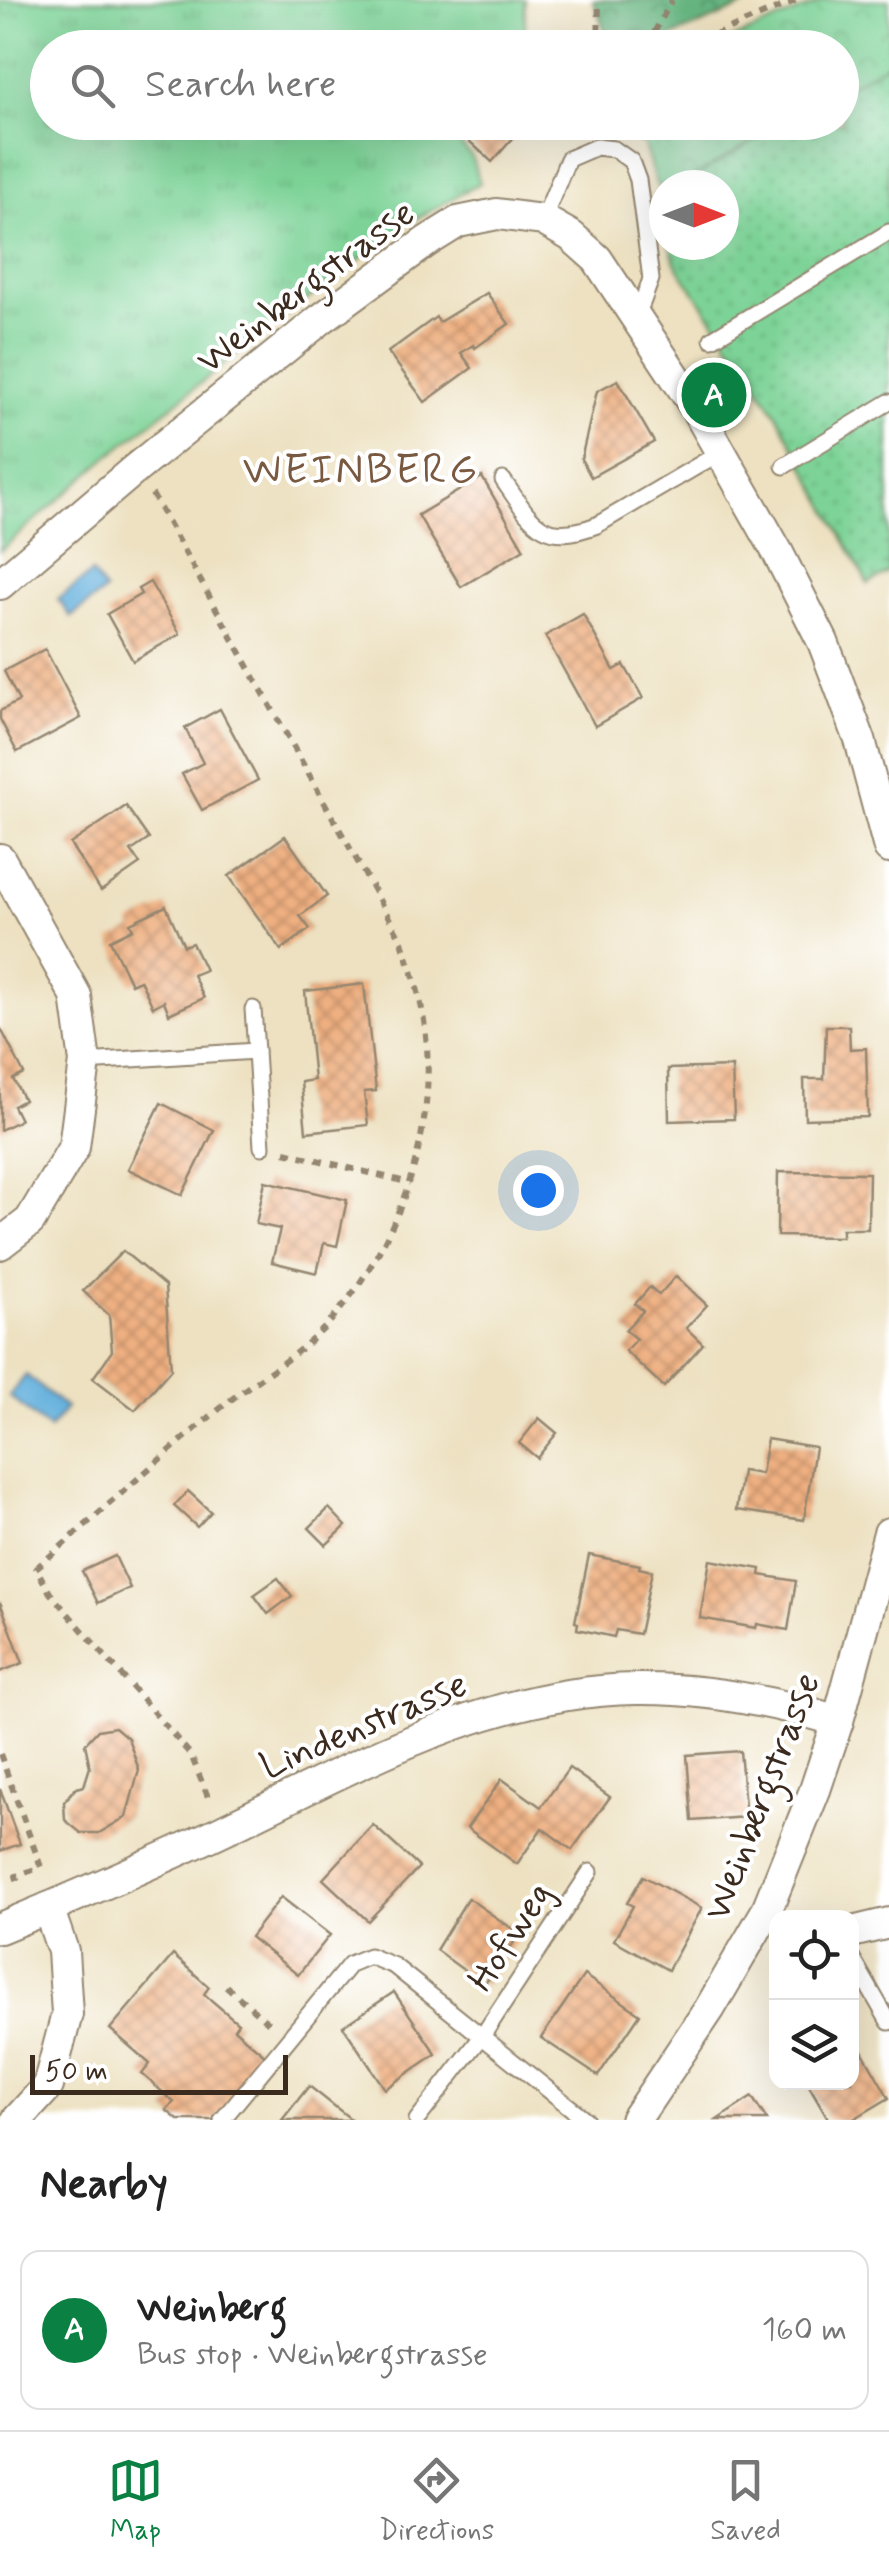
<!DOCTYPE html>
<meta charset="utf-8">
<style>
body{margin:0;font-family:Mynerve,sans-serif;background:#f6f6f6;color:#222}
.controls{position:absolute;right:30px;bottom:30px;display:grid;overflow:hidden;border-radius:20px;box-shadow:0 10px 40px #0002}
.controls button{width:90px;height:90px;display:grid;place-items:center;padding:0;border:0;border-bottom:2px solid #e0e0e0;background:#fff;color:#222;font:50px sans-serif}
.compass{position:absolute;left:649px;top:170px;width:90px;height:90px;border-radius:50%;background:#fff;box-shadow:0 10px 40px #0002;rotate:90deg}
.scale{position:absolute;left:30px;bottom:25px;width:258px;box-sizing:border-box;padding-left:10px;border:5px solid #3b2a1e;border-top:0;font-size:28px;line-height:35px;white-space:nowrap;color:#3b2a1e;-webkit-text-stroke:8px #fff;paint-order:stroke}
.you{position:absolute;left:538px;top:1190px;width:35px;height:35px;margin:-25px;border:8px solid #fff;border-radius:50%;background:#1a73e8;box-shadow:0 0 0 15px #1a73e833}
.badge{display:grid;place-items:center;width:65px;height:65px;border-radius:50%;background:#0b8043;color:#fff;font-size:32px;font-weight:700}
.pin{position:absolute;translate:-50% -50%;border:5px solid #fff;box-shadow:0 2px 10px #0006}
.list{margin:0;padding:0;list-style:none}
h2{display:flex;justify-content:space-between;align-items:center;height:130px;margin:0;padding:0 40px;font-size:42px}
h2 small{font-size:32px;font-weight:400;color:#767676}
.list li{display:grid;grid-template-columns:65px 1fr auto;gap:30px;align-items:center;box-sizing:border-box;height:160px;margin:0 20px 20px;padding:0 20px;border:2px solid #e0e0e0;border-radius:20px}
.list b{display:block;font-size:38px;white-space:nowrap}
.list p{margin:0;font-size:32px;white-space:nowrap;color:#767676}
.list em{font-size:32px;font-style:normal;color:#767676}
.icon{flex:none;width:55px;height:55px;fill:none;stroke:currentColor;stroke-width:2;stroke-linecap:round;stroke-linejoin:round}
.map{position:relative;flex:none;width:889px;height:2120px;overflow:hidden}
.search{position:absolute;background:#fff;box-shadow:0 10px 40px #0002;left:30px;right:30px;top:30px;height:110px;display:flex;align-items:center;gap:25px;box-sizing:border-box;padding:0 35px;border-radius:55px;color:#767676;font-size:38px}
.sheet{height:310px;background:#fff}
nav{display:flex;justify-content:space-around;align-items:center;box-sizing:border-box;height:140px;border-top:2px solid #e0e0e0;background:#fff;font-size:28px;color:#767676}
nav a{display:grid;justify-items:center;gap:5px}
nav .on{color:#0b8043}
.map>svg:first-child{display:block}
</style>
<div class="map">
<svg width="889" height="2120" viewBox="0 0 889 2120">
<defs>
<pattern id="grass-tufts" width="24" height="20" patternUnits="userSpaceOnUse" patternTransform="scale(2.5)"><rect width="24" height="20" fill="#7dd397"/><path d="M3 7l-1-3M5 7V3M7 7l1-3M15 17l-1-3M17 17v-4M19 17l1-3" fill="none" stroke="#6db582"/></pattern>
<pattern id="forest-crowns" width="20" height="18" patternUnits="userSpaceOnUse" patternTransform="scale(2.5)"><rect width="20" height="18" fill="#66b580"/><path d="M2 6a3 3 0 1 1 6 0M12 15a3 3 0 1 1 6 0" fill="none" stroke="#559368"/></pattern>
<pattern id="park-crowns" width="20" height="18" patternUnits="userSpaceOnUse" patternTransform="scale(2.5)"><rect width="20" height="18" fill="#7dd397"/><path d="M2 6a3 3 0 1 1 6 0M12 15a3 3 0 1 1 6 0" fill="none" stroke="#6db582"/></pattern>
<pattern id="garden-dots" width="8" height="8" patternUnits="userSpaceOnUse" patternTransform="scale(2.5)"><rect width="8" height="8" fill="#7dd397"/><path d="M2 2h.1M6 6h.1" fill="none" stroke="#6db582" stroke-width="1.8" stroke-linecap="round"/></pattern>
<pattern id="building-cross-hatch" width="8" height="8" patternUnits="userSpaceOnUse" patternTransform="scale(2.5)"><rect width="8" height="8" fill="#efb081"/><path d="M0 0l8 8M0 8l8-8" fill="none" stroke="#c38f69"/></pattern>
</defs>
<rect width="100%" height="100%" fill="#fff"/>
<filter id="ink" filterUnits="userSpaceOnUse"><feTurbulence type="fractalNoise" baseFrequency=".01" numOctaves="2"/><feDisplacementMap in="SourceGraphic" scale="20" xChannelSelector="R" yChannelSelector="G"/><feConvolveMatrix kernelMatrix="1 2 1 2 8 2 1 2 1" color-interpolation-filters="sRGB"/></filter>
<filter id="wash" filterUnits="userSpaceOnUse"><feTurbulence type="fractalNoise" baseFrequency=".0048" numOctaves="4" result="noise"/><feDisplacementMap in="SourceGraphic" scale="40" xChannelSelector="R" yChannelSelector="G"/><feGaussianBlur stdDeviation="2.25" result="paint"/><feColorMatrix in="noise" values="0 0 0 0 0 0 0 0 0 0 0 0 0 0 0 0 0 1.4 0 .05"/><feComposite in="paint" operator="in"/></filter>
<g filter="url(#wash)">
<rect width="100%" height="100%" fill="#ede1c1"/>
<polygon fill="url(#grass-tufts)" stroke="#5c7e5a" stroke-width="2.5" points="0,0 525,0 525,47 48,48 48,122 461,123 451,134 471,156 480,183 404,226 261,335 108,457 0,551"/>
<polygon fill="url(#forest-crowns)" stroke="#50704f" stroke-width="2.5" points="593,0 759,0 648,47 611,47"/>
<g fill="url(#park-crowns)" stroke="#5c7e5a" stroke-width="2.5">
<polygon points="825,0 889,0 889,62 842,90 842,48 714,47"/>
<polygon points="623,123 784,123 681,185 664,185 664,195 655,181 644,145 621,131"/>
</g>
<polygon fill="url(#garden-dots)" stroke="#5c7e5a" stroke-width="2.5" points="889,62 889,572 868,584 776,413 675,263 670,245 724,245 724,185 681,185 784,123 842,122 842,90"/>
<g fill="#64b0dd" stroke="#506d7e" stroke-width="2.5">
<polygon points="92,573 105,591 71,617 58,599"/>
<polygon points="26,1375 66,1408 49,1429 9,1396"/>
</g>
<g id="blocks">
<g fill="url(#building-cross-hatch)">
<polygon points="464,122 527,122 492,162 457,130"/>
<polygon points="487,293 509,324 475,348 473,345 461,353 472,368 425,402 388,352 436,317 439,322"/>
<polygon points="618,380 654,442 591,477 581,459 597,391"/>
<polygon points="482,477 524,549 461,587 418,515"/>
<polygon points="150,582 180,634 133,661 107,614 141,594 138,589"/>
<polygon points="583,614 614,670 624,665 643,698 595,726 545,636"/>
<polygon points="45,649 81,718 17,752 0,719 0,711 19,701 4,671"/>
<polygon points="220,709 258,780 202,810 182,774 203,763 185,728"/>
<polygon points="126,806 149,839 131,851 140,864 101,891 70,844"/>
<polygon points="285,836 327,896 300,916 310,929 281,950 229,876"/>
<polygon points="166,906 184,946 192,943 205,970 193,975 204,998 169,1014 164,1001 153,1007 140,980 131,984 110,940 133,929 130,923"/>
<polygon points="364,984 376,1091 364,1092 368,1125 306,1132 301,1082 314,1080 305,991"/>
<polygon points="826,1026 849,1026 850,1049 866,1048 868,1117 805,1119 804,1079 824,1079"/>
<polygon points="0,1027 24,1074 13,1079 24,1100 13,1106 20,1120 0,1130"/>
<polygon points="732,1067 734,1119 669,1121 668,1069"/>
<polygon points="161,1103 214,1130 182,1195 128,1169"/>
<polygon points="778,1172 869,1173 868,1229 842,1229 842,1237 777,1236"/>
<polygon points="265,1181 347,1200 337,1246 324,1243 317,1273 272,1262 280,1229 256,1224"/>
<polygon points="123,1251 165,1286 171,1369 135,1410 93,1378 112,1351 109,1315 83,1291"/>
<polygon points="676,1276 707,1305 686,1328 703,1344 664,1387 625,1351 636,1339 625,1330 643,1311 635,1304 650,1287 659,1295"/>
<polygon points="539,1418 557,1433 537,1458 519,1443"/>
<polygon points="767,1439 815,1447 804,1520 736,1510 742,1471 761,1474"/>
<polygon points="188,1491 211,1512 197,1527 174,1506"/>
<polygon points="329,1508 346,1526 326,1545 309,1528"/>
<polygon points="589,1555 640,1565 639,1568 652,1571 639,1634 616,1630 614,1637 577,1629 578,1623 575,1622"/>
<polygon points="115,1556 130,1588 98,1603 82,1571"/>
<polygon points="710,1560 761,1569 760,1575 796,1581 788,1630 757,1624 756,1628 700,1618"/>
<polygon points="278,1578 292,1596 268,1614 254,1595"/>
<polygon points="0,1602 23,1663 0,1672"/>
<polygon points="115,1727 128,1738 139,1770 126,1817 99,1833 81,1833 65,1820 64,1802 76,1788 84,1786 90,1767 85,1744 98,1730"/>
<polygon points="740,1751 746,1817 692,1821 687,1755"/>
<polygon points="569,1768 610,1797 572,1850 542,1828 517,1864 467,1828 502,1779 541,1807"/>
<polygon points="0,1789 20,1844 0,1851"/>
<polygon points="373,1825 419,1867 368,1921 323,1879"/>
<polygon points="643,1876 702,1908 668,1970 614,1940 633,1906 627,1903"/>
<polygon points="281,1897 330,1935 298,1975 250,1937"/>
<polygon points="468,1898 520,1934 484,1985 436,1950"/>
<polygon points="173,1955 209,1987 204,1994 238,2023 234,2029 267,2057 214,2120 178,2120 166,2110 174,2102 142,2074 150,2064 110,2029"/>
<polygon points="584,1975 640,2014 598,2076 541,2038"/>
<polygon points="394,1992 436,2054 385,2089 343,2026"/>
<polygon points="857,2042 889,2098 852,2120 829,2120 807,2082 852,2082 852,2046"/>
<polygon points="309,2086 352,2120 282,2120"/>
<polygon points="752,2097 767,2120 717,2120"/>
</g>
</g>
</g>
<g filter="url(#ink)">
<use href="#blocks" fill-opacity="0" stroke="#948670" stroke-width="2.5"/>
<g fill="none" stroke-linecap="round" stroke-linejoin="round">
<g stroke="#948670" stroke-width="19">
<g id="service">
<polyline points="543,220 568,159 596,147 614,149 631,161 638,180 651,279 637,317"/>
<polyline points="712,339 889,232"/>
<polyline points="784,466 889,402"/>
<path d="M503 480C532 522 542 546 597 525L721 452"/>
<polyline points="253,1009 256,1051"/>
<polyline points="85,1062 256,1051 262,1147"/>
<polyline points="852,1958 889,2022"/>
<polyline points="222,2120 350,1964 369,1956 394,1966 586,2120"/>
<polyline points="417,2120 483,2035 590,1872"/>
</g>
</g>
<g stroke="#948670" stroke-width="34">
<g id="minor">
<polyline points="0,584 134,470 321,319 426,242 458,222 497,214 543,220 571,236 597,259 694,405 778,553 823,642 860,740 889,848"/>
<polyline points="0,859 76,996 85,1062 74,1147 30,1221 0,1244"/>
<path d="M0 1928C75 1897 150 1865 223 1830 354 1767 486 1691 636 1689 705 1688 772 1701 838 1721"/>
<polyline points="852,1932 889,1923"/>
<polyline points="17,2120 48,2086 67,2014 63,1951 48,1908"/>
<polyline points="635,2120 710,2008 766,1912 815,1790 838,1721 889,1533"/>
</g>
</g>
<g stroke="#948670" stroke-width="6" stroke-dasharray="8 8" stroke-linecap="butt">
<polyline points="598,48 599,0"/>
<polyline points="651,48 655,31 672,0"/>
<polyline points="685,48 797,0"/>
<path d="M152 494 402 941C407 958 414 974 418 992 448 1107 406 1236 328 1324 300 1354 264 1374 232 1399 165 1452 102 1512 36 1568L50 1593 191 1755 210 1802"/>
<polyline points="285,1152 410,1183"/>
<polyline points="0,1754 41,1867 16,1876 19,1886"/>
<polyline points="226,1986 272,2026"/>
</g>
<use href="#service" stroke="#fff" stroke-width="15"/>
<use href="#minor" stroke="#fff" stroke-width="30"/>
</g>
</g>
<g text-anchor="middle" stroke-width="8" stroke-linejoin="round" paint-order="stroke">
<g font-size="38" fill="#3b2a1e" stroke="#fff">
<text transform="translate(305 286) rotate(-37)" y="13">Weinbergstrasse</text>
<text transform="translate(363 1724) rotate(-23)" y="13">Lindenstrasse</text>
<text transform="translate(761 1796) rotate(-69)" y="13">Weinbergstrasse</text>
<text transform="translate(509 1936) rotate(-57)" y="13">Hofweg</text>
</g>
<g font-size="42" letter-spacing="2.5" fill="#7a5941" stroke="#fff">
<text x="361" y="483">WEINBERG</text>
</g>
</g>
</svg>
<div class="controls">
<button><svg class="icon" aria-label="locate" viewBox="0 0 24 24"><circle cx="12" cy="12" r="6"/><path d="M12 2v4M12 18v4M2 12h4M18 12h4"/></svg></button>
<button><svg class="icon" aria-label="layers" viewBox="0 0 24 24"><path d="M12 4l9 5-9 5-9-5zM3 14l9 5 9-5"/></svg></button>
</div>
<svg class="compass" viewBox="-18 -18 36 36"><path d="M0-13l5 13h-10z" fill="#e53935"/><path d="M0 13l5-13h-10z" fill="#767676"/></svg>
<div class="scale">50 m</div>
<div class="you"></div>
<div class="pin badge" style="left:714px;top:395px">A</div>
<div class="search"><svg class="icon" aria-label="search" viewBox="0 0 24 24"><circle cx="10" cy="10" r="6"/><path d="M15 15l6 6"/></svg>Search here</div>
</div>
<section class="sheet">
<h2>Nearby<small></small></h2>
<ul class="list">
<li><span class="badge">A</span><div><b>Weinberg</b><p>Bus stop · Weinbergstrasse</p></div><em>160 m</em></li>
</ul>
</section>
<nav>
<a class="on"><svg class="icon" aria-label="map" viewBox="0 0 24 24"><path d="M3 6l6-2 6 2 6-2v14l-6 2-6-2-6 2zM9 4v14M15 6v14"/></svg>Map</a>
<a><svg class="icon" aria-label="directions" viewBox="0 0 24 24"><path d="M12 3l9 9-9 9-9-9zM9 14v-3h6M13 9l2 2-2 2"/></svg>Directions</a>
<a><svg class="icon" aria-label="saved" viewBox="0 0 24 24"><path d="M7 4h10v16l-5-4-5 4z"/></svg>Saved</a>
</nav>
